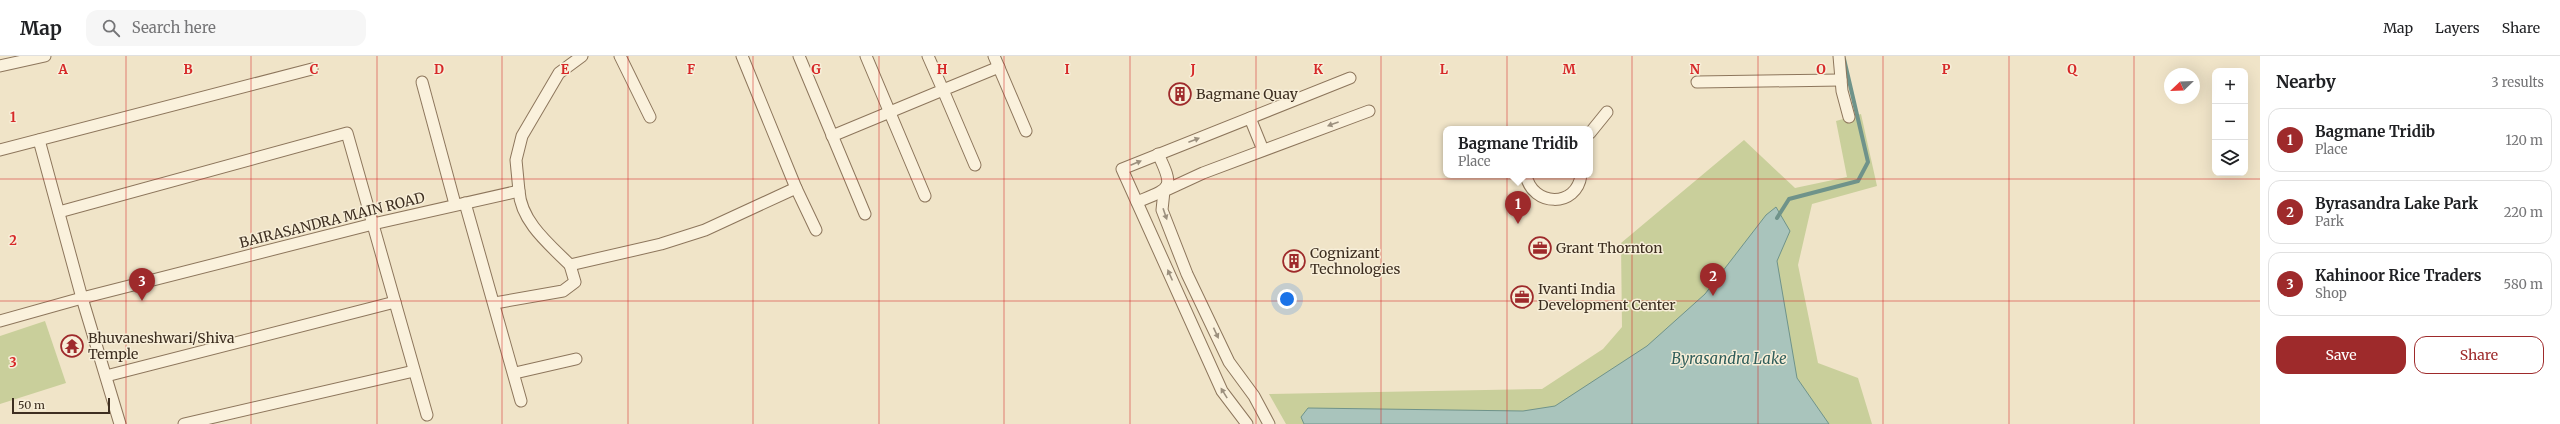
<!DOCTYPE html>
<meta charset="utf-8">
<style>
body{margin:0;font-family:Merriweather,serif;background:#f6f6f6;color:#202124}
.controls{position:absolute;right:12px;top:12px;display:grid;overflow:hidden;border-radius:8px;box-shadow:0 4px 16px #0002}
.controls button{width:36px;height:36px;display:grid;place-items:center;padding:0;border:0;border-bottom:1px solid #e0e0e0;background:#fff;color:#202124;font:20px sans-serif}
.compass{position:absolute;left:2164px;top:12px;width:36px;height:36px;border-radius:50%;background:#fff;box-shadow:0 4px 16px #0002;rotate:247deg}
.scale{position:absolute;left:12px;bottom:10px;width:98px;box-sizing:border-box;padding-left:4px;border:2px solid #3d2e20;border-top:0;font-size:11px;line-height:14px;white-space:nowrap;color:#3d2e20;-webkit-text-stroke:3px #f7eed8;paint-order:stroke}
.you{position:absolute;left:1287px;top:243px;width:14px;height:14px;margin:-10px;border:3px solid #fff;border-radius:50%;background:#1a73e8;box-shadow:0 0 0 6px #1a73e833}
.badge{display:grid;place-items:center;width:26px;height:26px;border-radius:50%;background:#9e2a2b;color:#fff;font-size:13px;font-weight:700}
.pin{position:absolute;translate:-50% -33px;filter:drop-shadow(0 1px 2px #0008)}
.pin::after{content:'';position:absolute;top:21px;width:14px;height:12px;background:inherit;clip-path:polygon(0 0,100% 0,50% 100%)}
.popup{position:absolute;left:1443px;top:70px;width:150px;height:52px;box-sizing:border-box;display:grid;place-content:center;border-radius:8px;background:#fff;filter:drop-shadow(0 1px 3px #0005);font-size:13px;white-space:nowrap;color:#757577}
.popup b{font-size:15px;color:#202124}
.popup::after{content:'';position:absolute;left:50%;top:100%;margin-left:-8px;border:8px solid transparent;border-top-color:#fff}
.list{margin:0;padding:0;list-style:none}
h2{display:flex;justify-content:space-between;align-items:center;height:52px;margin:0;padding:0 16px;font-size:17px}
h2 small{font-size:13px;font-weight:400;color:#757577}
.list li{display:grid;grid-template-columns:26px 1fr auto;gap:12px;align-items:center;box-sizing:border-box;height:64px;margin:0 8px 8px;padding:0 8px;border:1px solid #e0e0e0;border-radius:12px}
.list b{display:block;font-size:15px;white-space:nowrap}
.list p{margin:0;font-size:13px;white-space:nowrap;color:#757577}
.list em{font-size:13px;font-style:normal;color:#757577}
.actions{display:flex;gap:8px;padding:12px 16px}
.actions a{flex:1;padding:9px 0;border:1px solid #9e2a2b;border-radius:12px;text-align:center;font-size:14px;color:#9e2a2b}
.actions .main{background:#9e2a2b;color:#fff}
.icon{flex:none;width:22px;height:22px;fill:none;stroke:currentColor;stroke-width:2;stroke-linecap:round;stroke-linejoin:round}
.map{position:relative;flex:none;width:2260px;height:368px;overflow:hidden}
header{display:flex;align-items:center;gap:24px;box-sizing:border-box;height:56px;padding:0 20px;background:#fff;border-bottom:1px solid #e0e0e0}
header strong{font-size:19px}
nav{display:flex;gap:22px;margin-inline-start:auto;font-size:14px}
.search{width:280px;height:36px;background:#f6f6f6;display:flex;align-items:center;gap:10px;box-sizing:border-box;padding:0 14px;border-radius:12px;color:#757577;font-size:15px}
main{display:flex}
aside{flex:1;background:#fff}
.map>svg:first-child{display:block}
</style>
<header>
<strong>Map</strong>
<div class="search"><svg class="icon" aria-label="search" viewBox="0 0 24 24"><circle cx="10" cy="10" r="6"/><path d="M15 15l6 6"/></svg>Search here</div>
<nav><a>Map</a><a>Layers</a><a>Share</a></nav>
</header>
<main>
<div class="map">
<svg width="2260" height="368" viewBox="0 0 2260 368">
<rect width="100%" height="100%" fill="#f0e4c8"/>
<g fill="#c9cf9b">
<polygon points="1861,58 1877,130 1812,148 1798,209 1818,307 1858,322 1872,368 1286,368 1269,338 1542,333 1603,293 1622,271 1621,187 1744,84 1795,132 1847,121 1836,65"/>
<polygon points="45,265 66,327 0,348 0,280"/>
</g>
<polygon fill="#a9c4bc" stroke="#6f938a" points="1776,151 1790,175 1777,205 1797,322 1829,368 1304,368 1301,361 1308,352 1523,355 1555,350 1647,290 1705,238 1766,159"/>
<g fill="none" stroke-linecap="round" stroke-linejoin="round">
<polyline stroke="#6f938a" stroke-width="4" points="1777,162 1789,143 1858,125 1868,106 1844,3"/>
<g stroke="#8d765c" stroke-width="13">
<g id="street">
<polyline points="620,0 650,61"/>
<polyline points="799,0 865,158"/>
<polyline points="866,0 925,140"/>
<polyline points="994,0 1026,75"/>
<polyline points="1839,0 1842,35 1849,61"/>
<polyline points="0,10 45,0"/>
<polyline points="422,26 455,148"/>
<polyline points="1697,26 1841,24"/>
<polyline points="1250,62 1263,94"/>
<polyline points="1590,77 1607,56"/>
<polyline points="832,80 943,34 928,0"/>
<polyline points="39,84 82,242 120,368"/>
<polyline points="0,94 312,13"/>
<polyline points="975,109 943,34 999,11"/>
<path d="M1526 119C1532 151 1577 152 1581 119"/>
<polyline points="796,132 816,174"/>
<path d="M519 135C521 166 550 189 570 209"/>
<path d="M1137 146C1171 132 1175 133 1158 98"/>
<polyline points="465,147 521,345"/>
<polyline points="59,156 347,77 427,359"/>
<polyline points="495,247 563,235 575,226 570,209 661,188 705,174 796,132 742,0"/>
<polyline points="0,265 82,242 373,168 519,135 516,104 522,80 559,17 582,0"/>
<polyline points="515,317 576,303"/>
<polyline points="106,320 395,246"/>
<polyline points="184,368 414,315"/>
<polyline points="1247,368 1222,335 1122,113 1350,22"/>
<polyline points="1269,368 1254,340 1229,306 1187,218 1162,154 1164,135 1203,117 1369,55"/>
</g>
</g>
<use href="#street" stroke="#faf1dc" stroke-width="11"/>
</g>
<defs><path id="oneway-solid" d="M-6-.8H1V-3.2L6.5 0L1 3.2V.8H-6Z"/></defs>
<g fill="#9c907e">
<use href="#oneway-solid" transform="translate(1333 68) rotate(160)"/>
<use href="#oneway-solid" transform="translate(1194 84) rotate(-21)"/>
<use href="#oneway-solid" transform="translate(1136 107) rotate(-23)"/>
<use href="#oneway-solid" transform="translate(1165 158) rotate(71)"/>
<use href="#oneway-solid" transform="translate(1170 219) rotate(-114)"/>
<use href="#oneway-solid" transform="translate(1216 277) rotate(65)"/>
<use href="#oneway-solid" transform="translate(1224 337) rotate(-122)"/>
</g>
<path fill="none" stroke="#d62828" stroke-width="1" stroke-opacity="0.55" d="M126 0V368M251 0V368M377 0V368M502 0V368M628 0V368M753 0V368M879 0V368M1004 0V368M1130 0V368M1256 0V368M1381 0V368M1507 0V368M1632 0V368M1758 0V368M1883 0V368M2009 0V368M2134 0V368M0 123H2260M0 245H2260"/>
<defs>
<g id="building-ring" transform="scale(1.15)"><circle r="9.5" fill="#f7eed8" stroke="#9e2a2b" stroke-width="1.5"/><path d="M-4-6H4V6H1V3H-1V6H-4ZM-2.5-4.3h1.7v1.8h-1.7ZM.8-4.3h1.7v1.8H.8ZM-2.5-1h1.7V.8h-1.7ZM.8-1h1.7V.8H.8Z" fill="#9e2a2b"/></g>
<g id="office-ring" transform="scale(1.15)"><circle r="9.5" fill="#f7eed8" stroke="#9e2a2b" stroke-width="1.5"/><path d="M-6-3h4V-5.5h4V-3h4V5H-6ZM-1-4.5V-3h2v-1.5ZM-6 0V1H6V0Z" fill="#9e2a2b"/></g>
<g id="temple-ring" transform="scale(1.15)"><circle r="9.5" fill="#f7eed8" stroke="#9e2a2b" stroke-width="1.5"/><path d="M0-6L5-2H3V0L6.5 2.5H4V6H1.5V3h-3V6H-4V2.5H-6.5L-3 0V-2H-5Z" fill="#9e2a2b"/></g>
</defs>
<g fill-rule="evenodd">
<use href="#building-ring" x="1180" y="38"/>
<use href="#office-ring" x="1540" y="192"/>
<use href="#building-ring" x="1294" y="205"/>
<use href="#office-ring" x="1522" y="241"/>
<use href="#temple-ring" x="72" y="290"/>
</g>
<g text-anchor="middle" stroke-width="3" stroke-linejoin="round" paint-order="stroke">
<g font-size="14" fill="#3d2e20" stroke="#f7eed8" text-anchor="start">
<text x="1196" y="43">Bagmane Quay</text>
<text x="1556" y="197">Grant Thornton</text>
<text x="1310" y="202">Cognizant<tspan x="1310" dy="16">Technologies</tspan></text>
<text x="1538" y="238">Ivanti India<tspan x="1538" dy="16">Development Center</tspan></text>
<text x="88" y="287">Bhuvaneshwari/Shiva<tspan x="88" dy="16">Temple</tspan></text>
</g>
<g font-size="14" fill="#3d2e20" stroke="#f7eed8">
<text transform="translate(332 164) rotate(-14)" y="5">BAIRASANDRA MAIN ROAD</text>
</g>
<g font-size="15" font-style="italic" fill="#2f5d5a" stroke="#f7eed8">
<text x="1729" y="308">Byrasandra Lake</text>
</g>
</g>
<g font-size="13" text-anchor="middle" font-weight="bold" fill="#d62828" stroke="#f7eed8" stroke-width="3" stroke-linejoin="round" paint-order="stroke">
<text x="63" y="18">A</text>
<text x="188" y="18">B</text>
<text x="314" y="18">C</text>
<text x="439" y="18">D</text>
<text x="565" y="18">E</text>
<text x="691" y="18">F</text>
<text x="816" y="18">G</text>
<text x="942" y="18">H</text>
<text x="1067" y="18">I</text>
<text x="1193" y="18">J</text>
<text x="1318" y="18">K</text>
<text x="1444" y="18">L</text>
<text x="1569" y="18">M</text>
<text x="1695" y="18">N</text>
<text x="1821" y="18">O</text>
<text x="1946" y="18">P</text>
<text x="2072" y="18">Q</text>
<text x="13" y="66">1</text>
<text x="13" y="189">2</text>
<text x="13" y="311">3</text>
</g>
</svg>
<div class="controls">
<button>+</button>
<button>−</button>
<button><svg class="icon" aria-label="layers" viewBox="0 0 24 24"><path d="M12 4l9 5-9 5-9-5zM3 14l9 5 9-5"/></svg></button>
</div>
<svg class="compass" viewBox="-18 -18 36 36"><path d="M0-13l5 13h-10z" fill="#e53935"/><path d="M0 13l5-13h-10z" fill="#757577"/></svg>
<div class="scale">50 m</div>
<div class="you"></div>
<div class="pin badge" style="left:1518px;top:168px">1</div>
<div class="popup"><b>Bagmane Tridib</b>Place</div>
<div class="pin badge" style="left:1713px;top:240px">2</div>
<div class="pin badge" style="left:142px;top:245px">3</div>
</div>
<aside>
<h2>Nearby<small>3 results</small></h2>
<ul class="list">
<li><span class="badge">1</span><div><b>Bagmane Tridib</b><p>Place</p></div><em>120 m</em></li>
<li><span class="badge">2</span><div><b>Byrasandra Lake Park</b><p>Park</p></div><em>220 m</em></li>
<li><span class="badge">3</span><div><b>Kahinoor Rice Traders</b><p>Shop</p></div><em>580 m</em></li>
</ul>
<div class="actions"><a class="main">Save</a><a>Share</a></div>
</aside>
</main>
